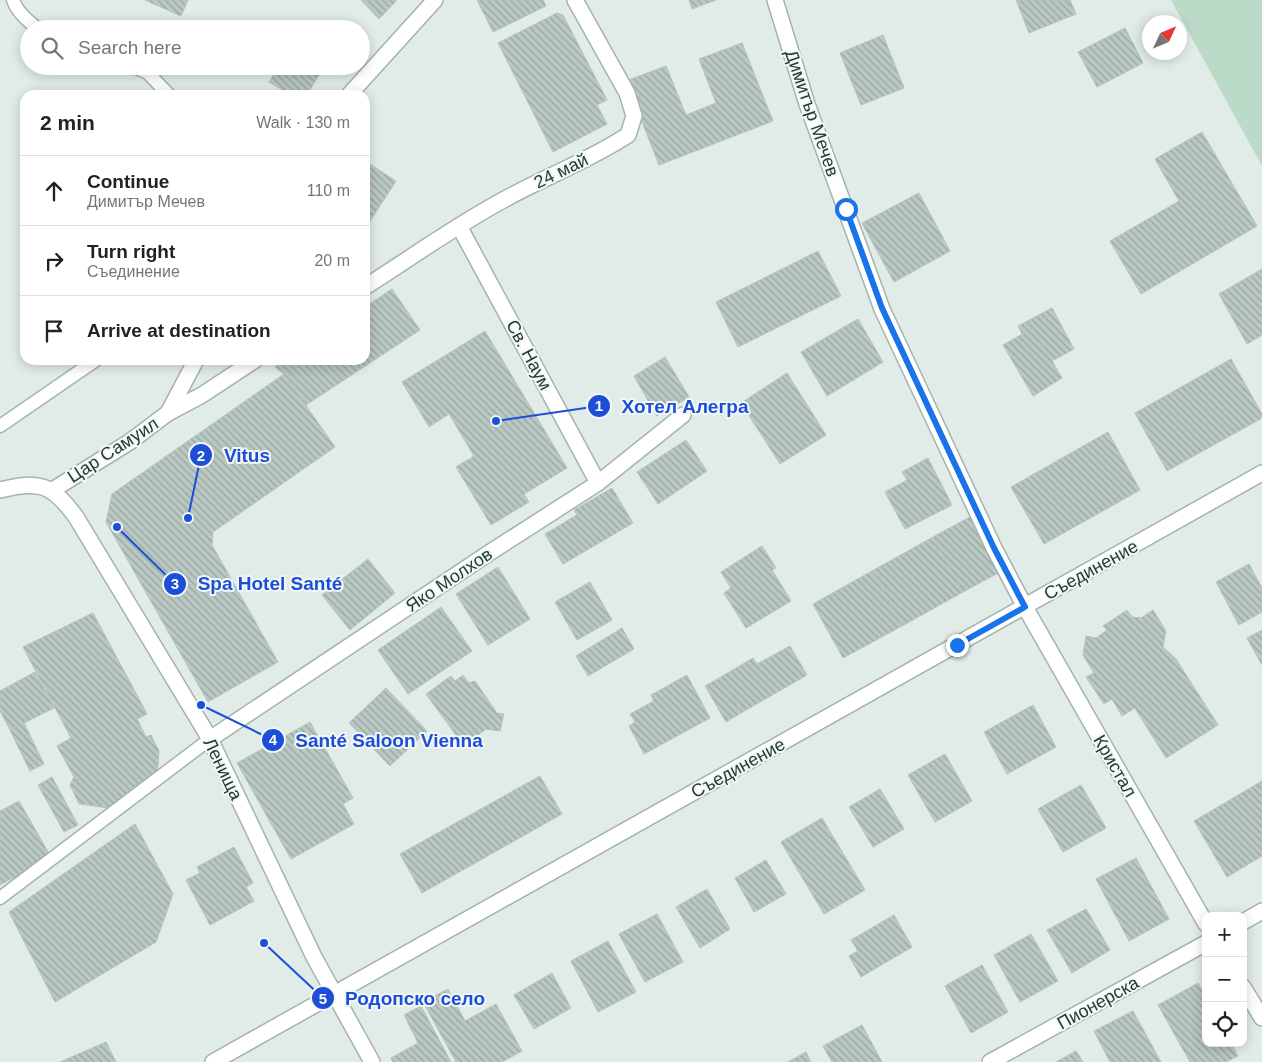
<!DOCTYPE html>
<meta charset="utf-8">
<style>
body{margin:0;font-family:Helvetica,sans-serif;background:#f2f2f2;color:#222}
.controls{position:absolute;right:15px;bottom:15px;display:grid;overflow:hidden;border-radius:10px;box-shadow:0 2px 12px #0003}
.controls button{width:45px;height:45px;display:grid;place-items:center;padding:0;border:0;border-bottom:1px solid #e0e0e0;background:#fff;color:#222;font:25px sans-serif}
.compass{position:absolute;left:1142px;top:15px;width:45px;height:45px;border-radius:50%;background:#fff;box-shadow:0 2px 12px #0003;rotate:46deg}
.stop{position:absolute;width:15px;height:15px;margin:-11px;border:4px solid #1a73e8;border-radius:50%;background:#fff}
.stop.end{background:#1a73e8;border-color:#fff;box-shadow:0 1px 5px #0008}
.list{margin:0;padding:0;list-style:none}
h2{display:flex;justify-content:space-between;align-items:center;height:65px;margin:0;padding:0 20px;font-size:21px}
h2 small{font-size:16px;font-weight:400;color:#767676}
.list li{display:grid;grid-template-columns:32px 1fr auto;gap:15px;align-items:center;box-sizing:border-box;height:70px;padding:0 20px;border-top:1px solid #e0e0e0}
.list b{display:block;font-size:19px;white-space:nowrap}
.list p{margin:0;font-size:16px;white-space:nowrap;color:#767676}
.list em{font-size:16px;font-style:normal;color:#767676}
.icon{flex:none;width:28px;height:28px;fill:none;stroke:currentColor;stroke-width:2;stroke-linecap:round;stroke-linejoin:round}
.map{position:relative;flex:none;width:1262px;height:1062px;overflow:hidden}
.search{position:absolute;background:#fff;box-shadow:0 2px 12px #0003;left:20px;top:20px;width:350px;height:55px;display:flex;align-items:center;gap:12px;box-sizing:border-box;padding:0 18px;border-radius:28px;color:#767676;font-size:19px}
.panel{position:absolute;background:#fff;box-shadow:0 2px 12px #0003;left:20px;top:90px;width:350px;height:275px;border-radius:15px}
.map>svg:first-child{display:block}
</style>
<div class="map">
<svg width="1262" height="1062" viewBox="0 0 1262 1062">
<defs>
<pattern id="building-back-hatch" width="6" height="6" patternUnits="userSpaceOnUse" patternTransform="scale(1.25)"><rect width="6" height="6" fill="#bac8c4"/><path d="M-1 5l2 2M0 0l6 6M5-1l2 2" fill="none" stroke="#97a4a0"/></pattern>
</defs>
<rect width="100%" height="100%" fill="#e1ebe8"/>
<polygon fill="#bbdbc8" points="1171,0 1262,0 1262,166"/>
<g fill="url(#building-back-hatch)" stroke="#b4c4c0">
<polygon points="145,0 188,0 181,16"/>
<polygon points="361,0 397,0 379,19"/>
<polygon points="477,0 543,0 546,6 493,32"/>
<polygon points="689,0 716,0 692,9"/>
<polygon points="1016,0 1070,0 1076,14 1029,33"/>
<polygon points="557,13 563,15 607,100 597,105 607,124 553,152 498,43"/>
<polygon points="1125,28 1143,63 1097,87 1078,52"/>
<polygon points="883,35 904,88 861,105 840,53"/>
<polygon points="742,43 773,121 659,165 626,81 666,66 686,115 716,103 699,59"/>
<polygon points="279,66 324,66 307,95 291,95 269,82"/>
<polygon points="1202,132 1257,226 1141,294 1110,241 1179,201 1155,159"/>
<polygon points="365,161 396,181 365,229"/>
<polygon points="919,193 950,251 894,282 862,223"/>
<polygon points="818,251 841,296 738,347 716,302"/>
<polygon points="1262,269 1262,335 1247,344 1219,294"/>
<polygon points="392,289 420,330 306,405 284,374 275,367 285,360 365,360 365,307"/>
<polygon points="1052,308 1074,349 1052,361 1033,328 1022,334 1018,326"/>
<polygon points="858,319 883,362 827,396 801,352"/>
<polygon points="1033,328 1062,378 1033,396 1003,345"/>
<polygon points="485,331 567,468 524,494 529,502 491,525 456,467 474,456 449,414 429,427 402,382"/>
<polygon points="665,357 689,397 657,416 634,376"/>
<polygon points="1231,359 1262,414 1262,418 1167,471 1135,413"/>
<polygon points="787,373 826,435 780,464 741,403"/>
<polygon points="284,374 335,447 213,532 212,545 278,662 208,702 106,522 112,494"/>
<polygon points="1108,432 1140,490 1044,544 1011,487"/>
<polygon points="686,440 707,471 658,504 637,472"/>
<polygon points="928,458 952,505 905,529 885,492 907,480 902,472"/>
<polygon points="612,488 633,523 563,564 545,534 577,515 574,510"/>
<polygon points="970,517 1000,572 963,592 933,537"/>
<polygon points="933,537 963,592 902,626 872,571"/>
<polygon points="762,546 776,568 772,570 791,601 746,628 724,593 731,588 721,572"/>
<polygon points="368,559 395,593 350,630 322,595"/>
<polygon points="1249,564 1262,588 1262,612 1239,625 1216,582"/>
<polygon points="498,567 530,619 488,645 456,594"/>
<polygon points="872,571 902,626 843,658 813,604"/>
<polygon points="590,582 612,620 577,640 555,602"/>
<polygon points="441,607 472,651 408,694 378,650"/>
<polygon points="1127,610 1132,617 1141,618 1153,610 1166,631 1163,647 1176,659 1218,725 1166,758 1135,708 1122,716 1112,699 1104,704 1086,677 1094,673 1083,655 1086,636 1096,638 1107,630 1103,626"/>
<polygon points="93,613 147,714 137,719 146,737 151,735 159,751 157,778 109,808 79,804 70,785 74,777 57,746 71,738 23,647"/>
<polygon points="622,628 634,649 588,676 576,656"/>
<polygon points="1262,630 1262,665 1247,638"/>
<polygon points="790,646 807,675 741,713 721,677 753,658 757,664"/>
<polygon points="35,672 54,708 10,730 0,711 0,691"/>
<polygon points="463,675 469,683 475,681 497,713 504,714 500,731 486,729 464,746 426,694 451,676 455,681"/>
<polygon points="687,675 710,718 644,754 629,726 635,722 630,714 654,701 651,695"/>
<polygon points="721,677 741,713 726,722 705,686"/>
<polygon points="386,688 427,731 390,766 349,723"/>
<polygon points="1033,705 1056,747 1007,774 984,732"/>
<polygon points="310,722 353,798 343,804 354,824 291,859 237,763"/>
<polygon points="24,723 44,764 30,771 10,730"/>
<polygon points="945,754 972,801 935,822 908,775"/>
<polygon points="540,776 562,814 422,893 400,854"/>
<polygon points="52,777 78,825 64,832 38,785"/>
<polygon points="1262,781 1262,856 1227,877 1194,821"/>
<polygon points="1081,785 1106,828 1063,852 1038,809"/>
<polygon points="880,789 904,829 873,847 849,807"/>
<polygon points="19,801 51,857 0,885 0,811"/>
<polygon points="822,818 865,890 824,914 781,842"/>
<polygon points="135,824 173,894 156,942 55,1002 9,912"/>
<polygon points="234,847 253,883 246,887 254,901 210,925 186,880 200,873 197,867"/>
<polygon points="1136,858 1169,919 1129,941 1096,879"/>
<polygon points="766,860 786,894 754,912 735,878"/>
<polygon points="707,889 730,929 700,948 676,907"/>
<polygon points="1086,909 1110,950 1072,973 1047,930"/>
<polygon points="657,914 683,962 645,982 619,934"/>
<polygon points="894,915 912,947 861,977 849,956 858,951 851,940"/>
<polygon points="1031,934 1058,981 1020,1002 994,955"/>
<polygon points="608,941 636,992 598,1012 571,961"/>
<polygon points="982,965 1008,1012 971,1033 945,986"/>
<polygon points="552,973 571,1008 534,1029 514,995"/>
<polygon points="1198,983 1206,998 1206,1043 1231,1043 1238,1056 1226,1062 1190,1062 1158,1005"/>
<polygon points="448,989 465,1021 496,1004 522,1051 502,1062 456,1062 423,1002"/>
<polygon points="421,1006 451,1062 393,1062 391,1058 418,1043 404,1015"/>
<polygon points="1133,1011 1161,1062 1110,1062 1094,1031"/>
<polygon points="862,1025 882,1062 832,1062 823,1046"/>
<polygon points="106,1042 116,1062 60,1062"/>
<polygon points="1076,1051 1083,1062 1056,1062"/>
<polygon points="806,1052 811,1062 788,1062"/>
</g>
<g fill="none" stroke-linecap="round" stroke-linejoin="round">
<g stroke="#a4b3af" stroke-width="15">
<g id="service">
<path d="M13 0C17 12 28 21 38 29"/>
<polyline points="132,66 148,73 169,95"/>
<polyline points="0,426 96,360"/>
<polyline points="0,898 210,739"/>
</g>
</g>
<g stroke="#a4b3af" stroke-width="18">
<g id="minor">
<polyline points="775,0 807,104 882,309 994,548 1025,607 1206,924"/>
<polyline points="349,95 435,0"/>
<polyline points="459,226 598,483"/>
<path d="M365 287C412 257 458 224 507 198 547 176 590 160 628 135L634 116 627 93 575 0"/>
<polyline points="168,413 202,395 255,360"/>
<path d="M0 490C39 480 52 484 76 517L210 739 314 957 372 1062"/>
<polyline points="51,491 131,441 168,413 196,360"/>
<polyline points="210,739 489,553 598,483 683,415"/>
<polyline points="1243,922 1262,911"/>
<polyline points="1243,987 1262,1018"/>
<polyline points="990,1062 1206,943"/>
</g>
</g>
<g stroke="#a4b3af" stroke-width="18">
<polyline id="tertiary" points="213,1062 1262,473"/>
</g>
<use href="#service" stroke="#fff" stroke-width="12"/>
<use href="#minor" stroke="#fff" stroke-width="15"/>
<use href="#tertiary" stroke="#fff" stroke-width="15"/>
</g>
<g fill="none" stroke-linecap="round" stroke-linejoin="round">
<polyline stroke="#1a73e8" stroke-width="6" points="846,209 882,308 994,548 1025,607 957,645"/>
</g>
<g text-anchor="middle" stroke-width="4" stroke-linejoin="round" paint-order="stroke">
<g font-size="18" fill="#223b37" stroke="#f2f8f5">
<text transform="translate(812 113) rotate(71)" y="6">Димитър Мечев</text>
<text transform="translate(561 171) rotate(-26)" y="6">24 май</text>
<text transform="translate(529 355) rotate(62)" y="6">Св. Наум</text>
<text transform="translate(113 450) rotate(-33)" y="6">Цар Самуил</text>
<text transform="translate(1091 570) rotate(-29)" y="6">Съединение</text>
<text transform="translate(449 580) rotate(-34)" y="6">Яко Молхов</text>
<text transform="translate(1115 766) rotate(60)" y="6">Кристал</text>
<text transform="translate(738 768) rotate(-29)" y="6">Съединение</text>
<text transform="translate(223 769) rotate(64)" y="6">Ленища</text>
<text transform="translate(1098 1003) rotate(-29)" y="6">Пионерска</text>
</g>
</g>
<path fill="none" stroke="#1d4ed8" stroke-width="2" d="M496 421L599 406M188 518L201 455M117 527L175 584M201 705L273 740M264 943L323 998"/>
<g fill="#1d4ed8" stroke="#f2f8f5" stroke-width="2">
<circle cx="496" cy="421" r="5"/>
<circle cx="188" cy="518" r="5"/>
<circle cx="117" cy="527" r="5"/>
<circle cx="201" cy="705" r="5"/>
<circle cx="264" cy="943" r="5"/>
<circle cx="599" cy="406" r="12"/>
<circle cx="201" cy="455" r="12"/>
<circle cx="175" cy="584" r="12"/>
<circle cx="273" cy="740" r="12"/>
<circle cx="323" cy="998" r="12"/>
</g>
<g font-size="15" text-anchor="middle" font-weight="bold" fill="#fff">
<text x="599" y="411">1</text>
<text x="201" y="461">2</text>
<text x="175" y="589">3</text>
<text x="273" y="745">4</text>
<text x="323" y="1004">5</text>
</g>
<g font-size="19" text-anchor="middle" font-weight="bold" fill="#1d4ed8" stroke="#f2f8f5" stroke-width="4" stroke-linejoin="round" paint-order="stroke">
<text x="685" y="413">Хотел Алегра</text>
<text x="247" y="462">Vitus</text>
<text x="270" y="590">Spa Hotel Santé</text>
<text x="389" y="747">Santé Saloon Vienna</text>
<text x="415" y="1005">Родопско село</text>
</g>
</svg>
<div class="controls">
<button>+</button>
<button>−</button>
<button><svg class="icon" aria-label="locate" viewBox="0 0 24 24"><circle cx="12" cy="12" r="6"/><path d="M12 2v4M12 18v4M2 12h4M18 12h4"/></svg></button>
</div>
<svg class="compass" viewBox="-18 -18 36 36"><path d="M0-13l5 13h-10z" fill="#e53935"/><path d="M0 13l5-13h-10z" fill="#767676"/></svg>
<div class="stop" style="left:846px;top:209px"></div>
<div class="stop end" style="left:957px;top:645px"></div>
<div class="search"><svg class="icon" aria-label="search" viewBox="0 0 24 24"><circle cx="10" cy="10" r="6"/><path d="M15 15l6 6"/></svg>Search here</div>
<section class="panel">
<h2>2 min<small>Walk · 130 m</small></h2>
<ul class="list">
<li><svg class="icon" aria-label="ahead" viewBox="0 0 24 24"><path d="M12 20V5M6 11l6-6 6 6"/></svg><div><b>Continue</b><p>Димитър Мечев</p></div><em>110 m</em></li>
<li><svg class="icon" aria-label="right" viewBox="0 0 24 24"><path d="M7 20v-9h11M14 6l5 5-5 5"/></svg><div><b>Turn right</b><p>Съединение</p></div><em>20 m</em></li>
<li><svg class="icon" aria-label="arrive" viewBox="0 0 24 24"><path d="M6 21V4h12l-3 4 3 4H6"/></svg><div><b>Arrive at destination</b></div></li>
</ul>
</section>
</div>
